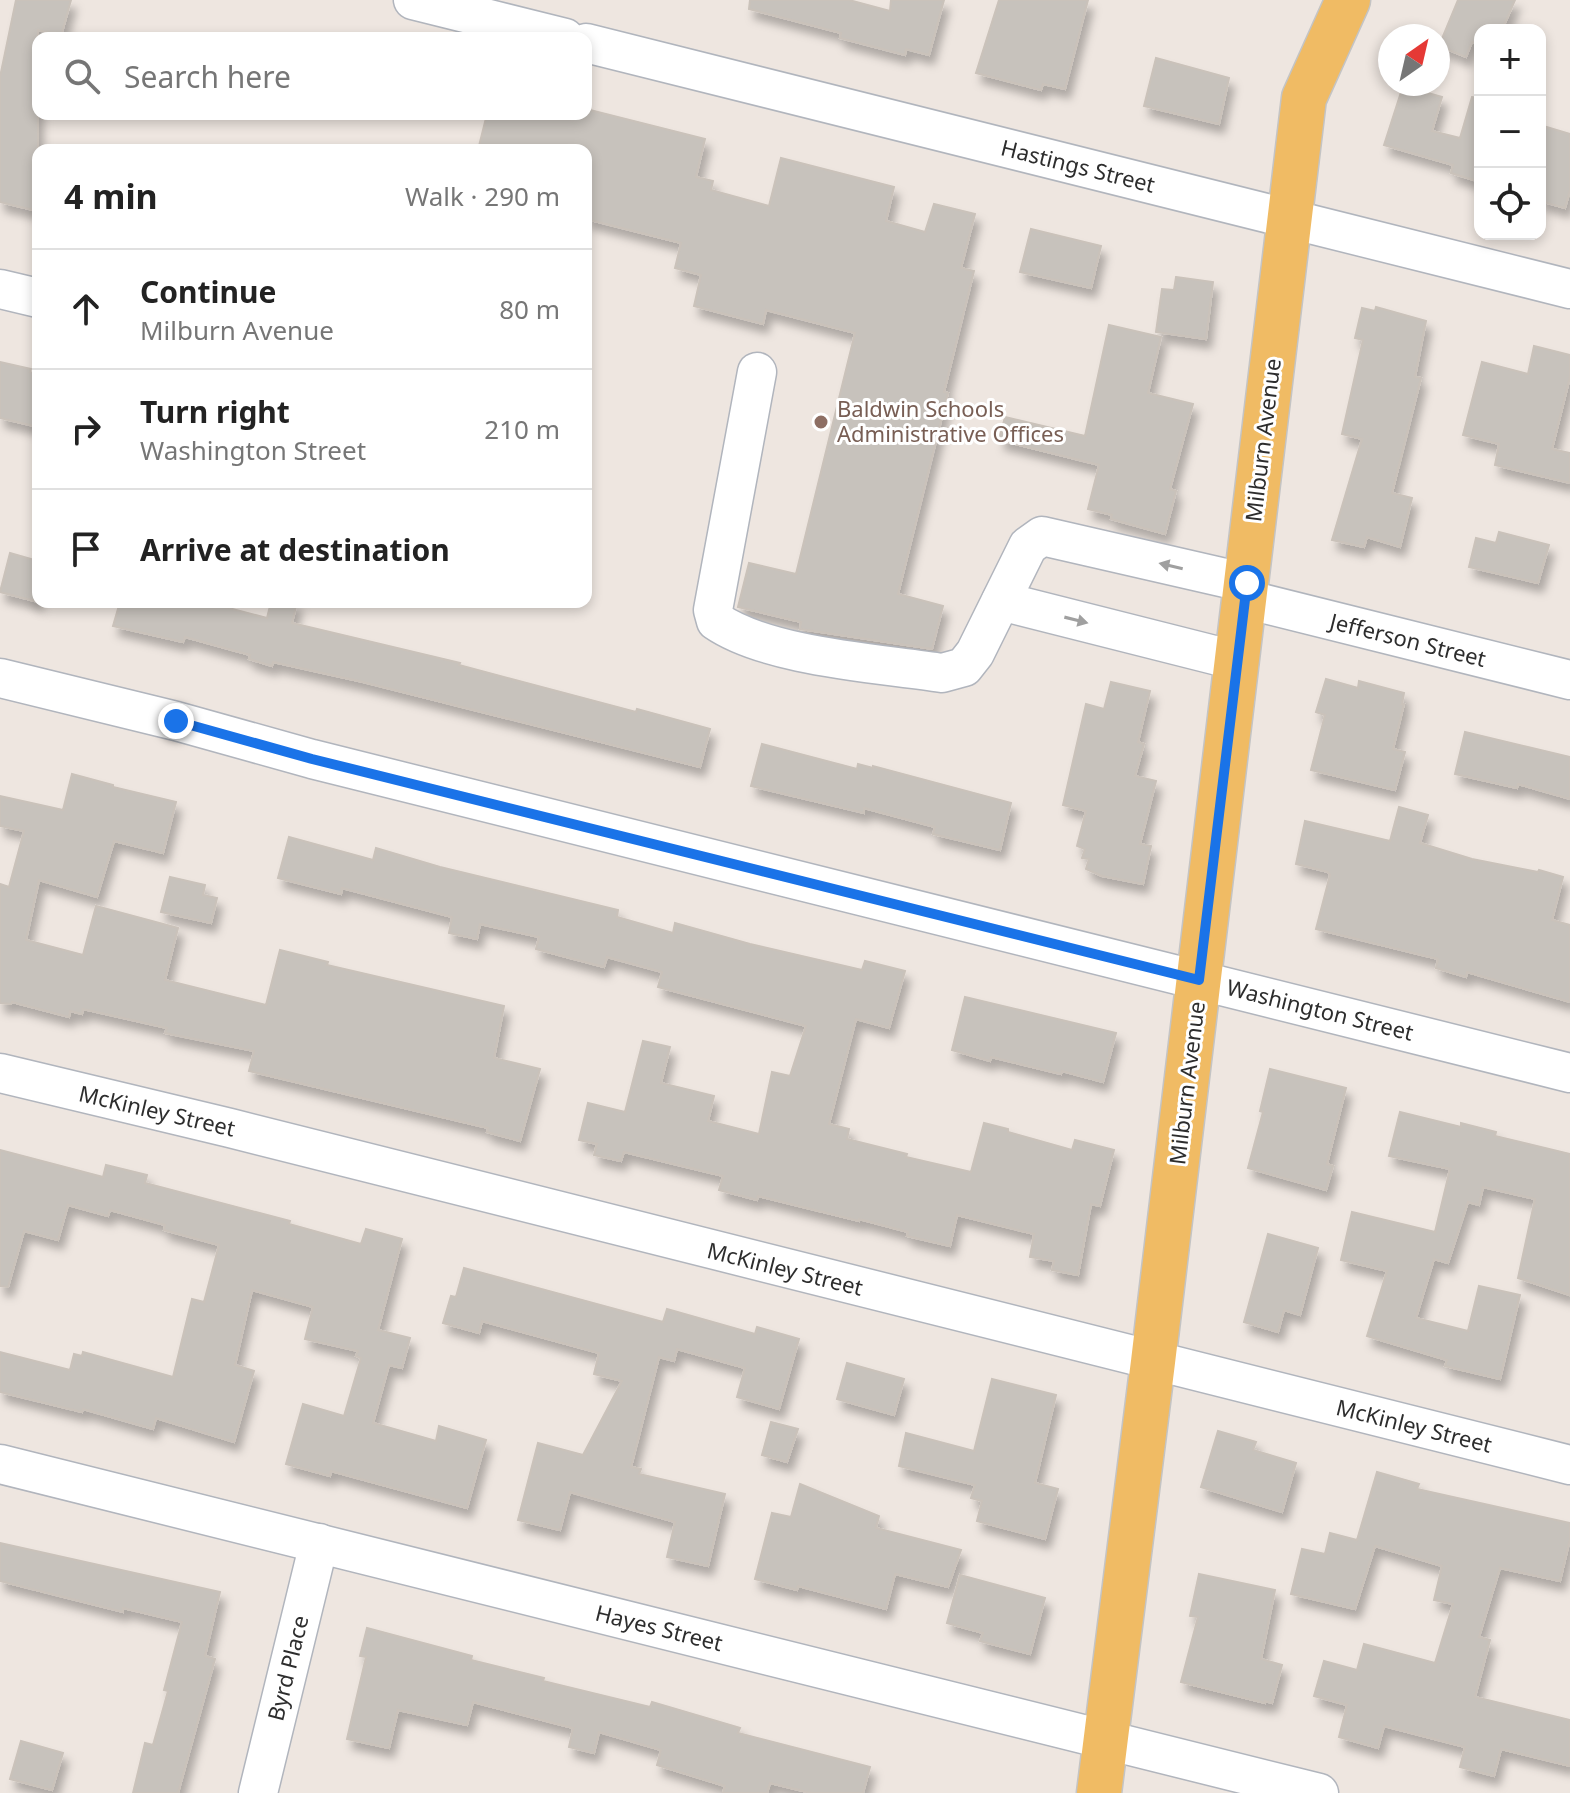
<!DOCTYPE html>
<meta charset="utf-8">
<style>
body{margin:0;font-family:"Noto Sans",sans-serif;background:#f6f6f6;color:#222}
.controls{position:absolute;right:24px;top:24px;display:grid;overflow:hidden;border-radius:16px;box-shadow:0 4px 12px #0003}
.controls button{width:72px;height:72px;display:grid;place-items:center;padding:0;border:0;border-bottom:2px solid #e0e0e0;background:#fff;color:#222;font:40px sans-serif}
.compass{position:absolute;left:1378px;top:24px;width:72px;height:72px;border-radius:50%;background:#fff;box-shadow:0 4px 12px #0003;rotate:34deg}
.stop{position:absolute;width:24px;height:24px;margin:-18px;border:6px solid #1a73e8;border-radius:50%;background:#fff}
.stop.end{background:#1a73e8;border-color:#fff;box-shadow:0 2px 8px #0008}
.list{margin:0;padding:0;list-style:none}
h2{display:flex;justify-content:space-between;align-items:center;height:104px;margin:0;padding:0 32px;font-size:34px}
h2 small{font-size:26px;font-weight:400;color:#767676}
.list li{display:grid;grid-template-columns:52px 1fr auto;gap:24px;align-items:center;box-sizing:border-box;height:120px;padding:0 32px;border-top:2px solid #e0e0e0}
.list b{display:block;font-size:30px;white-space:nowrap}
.list p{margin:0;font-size:26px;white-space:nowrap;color:#767676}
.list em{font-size:26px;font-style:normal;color:#767676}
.icon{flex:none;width:44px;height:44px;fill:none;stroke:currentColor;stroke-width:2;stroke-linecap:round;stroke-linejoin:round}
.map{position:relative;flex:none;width:1570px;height:1793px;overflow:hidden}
.search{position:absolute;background:#fff;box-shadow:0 4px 12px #0003;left:32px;top:32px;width:560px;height:88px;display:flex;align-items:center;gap:20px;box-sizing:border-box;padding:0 28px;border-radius:16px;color:#767676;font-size:30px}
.panel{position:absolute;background:#fff;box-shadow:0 4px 12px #0003;left:32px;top:144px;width:560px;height:464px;border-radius:16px}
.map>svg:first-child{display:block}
</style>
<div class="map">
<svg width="1570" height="1793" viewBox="0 0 1570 1793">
<defs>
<filter id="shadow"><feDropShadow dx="5" dy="9" stdDeviation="4" flood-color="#0004"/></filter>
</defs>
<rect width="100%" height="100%" fill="#eee6e0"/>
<g fill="#c7c2bc" stroke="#cac2ba" stroke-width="2" filter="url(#shadow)">
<polygon points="16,0 71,0 61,36 38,30 38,194 33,210 0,202 0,77"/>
<polygon points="750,0 849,0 890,11 891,0 944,0 929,55 906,49 905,55 840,38 841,33 749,9"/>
<polygon points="999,0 1088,0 1065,89 1043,84 1041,90 976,73"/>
<polygon points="1458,0 1515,0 1502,30 1480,30 1480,45 1472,42 1466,57 1439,46"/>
<polygon points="1156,58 1229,78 1219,124 1144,106"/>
<polygon points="1403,86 1442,97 1432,131 1460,138 1472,97 1480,98 1480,182 1451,173 1453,165 1384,145"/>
<polygon points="586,109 705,139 696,177 713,181 711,190 769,206 781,158 894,187 886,221 925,232 934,204 975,214 961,268 974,271 944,392 948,393 898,594 943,606 932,649 800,629 801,622 738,607 749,563 796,574 855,333 766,310 763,324 694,306 701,275 675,268 681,243 586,219 586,150 478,150 487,114 586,114"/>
<polygon points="1540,125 1570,134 1570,190 1565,208 1540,201"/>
<polygon points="1031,229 1101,246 1091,288 1020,272"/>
<polygon points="1176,277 1213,282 1206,339 1156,332 1162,289 1174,290"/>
<polygon points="1376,307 1426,321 1415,377 1421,378 1392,493 1412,498 1400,547 1367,537 1364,547 1332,540 1362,439 1342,434 1363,340 1355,338 1362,308 1375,311"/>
<polygon points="1109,325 1161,337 1148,393 1193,404 1170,489 1176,491 1165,534 1111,519 1112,515 1088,509 1099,465 999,440 1005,417 1085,436"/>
<polygon points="1534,346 1570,355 1570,377 1552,449 1570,453 1570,483 1495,465 1499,444 1463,435 1482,362 1528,374"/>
<polygon points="0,362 31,369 30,372 38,374 38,427 0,418"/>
<polygon points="1499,532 1549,545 1538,583 1469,567 1476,538 1496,543"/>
<polygon points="10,553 38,561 38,602 0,592"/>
<polygon points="120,602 206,602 267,618 271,602 297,602 292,623 460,663 459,665 636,712 637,709 710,729 700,767 363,682 273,662 272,666 249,659 250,655 185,637 183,642 113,626"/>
<polygon points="1326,679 1358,688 1359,681 1404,693 1402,704 1404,704 1393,749 1405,752 1395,790 1311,770 1325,715 1316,712"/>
<polygon points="1111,682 1150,691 1138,742 1144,744 1135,776 1156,781 1140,844 1151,846 1143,884 1102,876 1086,869 1089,859 1082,858 1085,849 1077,846 1086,811 1063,805 1086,704 1104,709"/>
<polygon points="1465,732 1570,757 1570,799 1518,784 1517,788 1455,774"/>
<polygon points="762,744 857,769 858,764 873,768 873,766 1011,803 1000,850 933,834 935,827 864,808 864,813 751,786"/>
<polygon points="72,774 113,785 113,787 176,802 163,853 114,841 97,897 39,880 26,940 83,955 96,906 178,928 165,980 266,1005 280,950 328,962 327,965 504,1006 494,1058 540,1069 520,1141 487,1132 488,1128 249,1071 254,1051 165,1033 167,1028 83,1009 82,1014 70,1011 69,1017 12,1002 11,1004 0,1003 0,884 9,887 24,831 0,826 0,796 63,810"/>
<polygon points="1399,807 1428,815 1420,843 1472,859 1538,872 1539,870 1563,877 1552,920 1570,925 1570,1002 1467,972 1466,977 1436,968 1438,959 1316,929 1330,875 1328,872 1296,864 1305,821 1390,841"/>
<polygon points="289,837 373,860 376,848 440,867 618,910 617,917 673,933 675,923 750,944 862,970 865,961 905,971 889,1028 856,1019 829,1124 849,1129 847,1139 907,1154 906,1157 971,1172 984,1123 1008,1129 1008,1132 1072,1150 1075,1140 1114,1150 1100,1206 1091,1204 1078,1275 1052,1270 1054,1261 1030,1257 1034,1234 957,1215 950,1246 907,1236 908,1232 859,1219 859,1221 758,1196 757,1200 719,1190 723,1176 624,1152 621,1161 594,1155 597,1144 579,1140 588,1103 625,1112 643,1041 670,1047 661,1083 714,1096 708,1121 759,1134 772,1072 790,1076 806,1026 658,987 662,972 607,957 604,967 536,949 539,937 480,924 477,939 449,933 452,917 342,888 341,894 278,878"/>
<polygon points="170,877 205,885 203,895 217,898 211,923 161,912"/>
<polygon points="965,997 1116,1033 1103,1082 1062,1071 1061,1074 991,1057 990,1061 952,1050"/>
<polygon points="1270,1069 1346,1088 1327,1164 1333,1166 1326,1190 1248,1168 1263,1112 1260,1111"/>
<polygon points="1400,1112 1461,1127 1461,1123 1496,1132 1495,1136 1570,1154 1570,1295 1518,1278 1535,1199 1483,1187 1479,1205 1468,1202 1448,1263 1434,1259 1416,1318 1468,1331 1479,1286 1520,1295 1500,1379 1445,1366 1447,1360 1367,1336 1387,1271 1341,1260 1352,1212 1435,1232 1450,1169 1389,1156"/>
<polygon points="0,1150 103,1177 106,1165 147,1175 145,1183 290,1221 289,1224 361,1244 366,1229 402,1239 378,1330 410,1338 402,1368 389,1365 373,1423 436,1441 439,1426 486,1440 467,1508 331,1471 330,1476 286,1464 303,1404 344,1416 361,1358 356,1356 358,1351 305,1339 313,1307 252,1290 235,1365 254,1371 234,1442 156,1418 153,1429 83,1409 82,1412 0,1392 0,1352 70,1370 74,1354 82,1356 83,1352 173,1377 192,1299 204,1302 219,1245 164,1230 165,1225 110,1210 108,1216 68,1205 58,1240 24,1231 8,1287 0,1286"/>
<polygon points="1268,1234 1318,1248 1300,1315 1284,1310 1278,1332 1244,1322"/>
<polygon points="464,1268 663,1322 667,1309 755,1334 757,1327 799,1339 779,1409 737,1397 745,1368 677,1349 674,1361 659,1357 631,1467 641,1469 639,1474 725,1494 708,1566 667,1557 675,1522 570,1492 560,1530 518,1520 538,1443 583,1455 622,1381 594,1374 599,1353 482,1321 479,1333 443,1323 451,1296 456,1297"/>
<polygon points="847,1363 904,1379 894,1415 837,1399"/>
<polygon points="992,1379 1056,1395 1035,1483 1058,1489 1045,1539 977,1521 982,1501 971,1498 975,1485 899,1466 906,1433 974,1451"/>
<polygon points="771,1422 798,1429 787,1462 762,1455"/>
<polygon points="1218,1431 1256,1442 1253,1450 1296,1463 1282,1512 1201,1487"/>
<polygon points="1377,1472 1419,1484 1417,1489 1570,1523 1570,1539 1560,1581 1500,1568 1479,1637 1490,1640 1475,1697 1570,1720 1570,1766 1501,1749 1494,1776 1460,1767 1465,1747 1384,1726 1378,1748 1339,1737 1347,1705 1314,1696 1324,1661 1357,1670 1364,1644 1435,1663 1453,1604 1434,1600 1442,1566 1375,1546 1355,1609 1291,1594 1302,1549 1325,1554 1330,1533 1357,1540"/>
<polygon points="800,1484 879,1516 876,1528 961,1550 948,1587 895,1574 886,1609 798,1586 797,1590 755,1579 772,1513 791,1517"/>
<polygon points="0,1543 220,1592 205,1656 215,1659 178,1793 133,1793 145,1743 153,1745 168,1691 164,1690 182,1622 123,1608 123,1612 0,1581"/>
<polygon points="1199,1574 1275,1590 1261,1659 1282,1665 1272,1703 1265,1701 1265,1703 1181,1682 1198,1617 1190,1616"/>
<polygon points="960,1575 1045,1598 1030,1654 980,1641 983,1633 947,1623"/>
<polygon points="367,1628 472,1656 471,1660 544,1678 543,1681 650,1707 652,1702 740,1728 738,1733 870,1767 863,1793 811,1793 770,1783 767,1793 723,1793 725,1786 657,1765 661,1750 599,1732 594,1753 569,1747 573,1728 473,1702 467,1725 398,1710 389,1748 347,1739 366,1657 360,1656"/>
<polygon points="21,1741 63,1753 52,1790 10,1779"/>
</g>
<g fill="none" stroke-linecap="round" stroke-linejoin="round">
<g stroke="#b1b5bd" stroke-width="41">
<g id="minor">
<polyline points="413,0 565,38"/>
<polyline points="586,43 1570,289"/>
<polyline points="0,289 38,298"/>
<path d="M757 372 713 610 716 621C769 657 877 663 942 673L964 667 975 653 1028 546 1042 536 1247 583"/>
<polyline points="1245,599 1570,680"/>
<polyline points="1001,601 1238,661"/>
<polyline points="0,678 176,721 312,759 1570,1073"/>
<polyline points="0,1073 230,1128 1570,1465"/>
<polyline points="0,1464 1319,1793"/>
<polyline points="258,1793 319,1543"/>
</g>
</g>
<g stroke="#c4c4c4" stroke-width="47">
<polyline id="major" points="1099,1793 1153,1362 1304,98 1348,0"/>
</g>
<use href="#minor" stroke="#fff" stroke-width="38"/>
<use href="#major" stroke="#f0bb64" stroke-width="44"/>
</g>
<defs><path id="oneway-solid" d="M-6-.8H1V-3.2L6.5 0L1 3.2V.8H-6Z" transform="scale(2)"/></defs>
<g fill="#a0a0a0">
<use href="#oneway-solid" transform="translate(1171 566) rotate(-167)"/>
<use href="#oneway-solid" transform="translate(1076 620) rotate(14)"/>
</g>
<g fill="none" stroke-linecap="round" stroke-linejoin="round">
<polyline stroke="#1a73e8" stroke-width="10" points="176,721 312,759 1199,980 1247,583"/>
</g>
<circle fill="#8d6e63" stroke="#fff" stroke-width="3" cx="821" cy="422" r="8"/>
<g text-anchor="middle" stroke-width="6" stroke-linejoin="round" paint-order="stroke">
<g font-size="22" fill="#2d2d2d" stroke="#fff">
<text transform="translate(1078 166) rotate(14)" y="8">Hastings Street</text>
<text transform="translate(1263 440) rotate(-83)" y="8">Milburn Avenue</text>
<text transform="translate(1408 640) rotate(14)" y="8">Jefferson Street</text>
<text transform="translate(1320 1010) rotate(14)" y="8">Washington Street</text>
<text transform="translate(1187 1083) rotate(-83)" y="8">Milburn Avenue</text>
<text transform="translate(157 1111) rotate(13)" y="8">McKinley Street</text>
<text transform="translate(785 1269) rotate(14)" y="8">McKinley Street</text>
<text transform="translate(1414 1426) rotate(14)" y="8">McKinley Street</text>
<text transform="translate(659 1628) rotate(14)" y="8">Hayes Street</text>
<text transform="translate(288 1668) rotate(-76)" y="8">Byrd Place</text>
</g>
<g font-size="22" fill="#785e54" stroke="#fff" text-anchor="start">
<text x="837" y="417">Baldwin Schools<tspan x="837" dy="25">Administrative Offices</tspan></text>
</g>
</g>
</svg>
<div class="controls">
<button>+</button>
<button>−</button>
<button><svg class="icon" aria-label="locate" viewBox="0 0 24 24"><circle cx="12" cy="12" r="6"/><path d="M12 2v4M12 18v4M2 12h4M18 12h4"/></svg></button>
</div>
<svg class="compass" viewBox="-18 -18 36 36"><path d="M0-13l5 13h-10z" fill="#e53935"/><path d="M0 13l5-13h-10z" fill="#767676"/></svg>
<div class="stop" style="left:1247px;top:583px"></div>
<div class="stop end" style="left:176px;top:721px"></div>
<div class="search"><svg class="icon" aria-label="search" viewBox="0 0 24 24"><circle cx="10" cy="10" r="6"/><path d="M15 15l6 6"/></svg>Search here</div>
<section class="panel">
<h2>4 min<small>Walk · 290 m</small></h2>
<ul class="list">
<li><svg class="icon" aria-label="ahead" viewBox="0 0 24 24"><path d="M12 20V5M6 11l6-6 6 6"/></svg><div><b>Continue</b><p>Milburn Avenue</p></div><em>80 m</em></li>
<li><svg class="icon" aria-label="right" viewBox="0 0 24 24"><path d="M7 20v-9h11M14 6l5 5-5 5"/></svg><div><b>Turn right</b><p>Washington Street</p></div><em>210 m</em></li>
<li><svg class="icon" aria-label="arrive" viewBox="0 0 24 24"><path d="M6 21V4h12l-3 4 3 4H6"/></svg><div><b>Arrive at destination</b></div></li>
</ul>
</section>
</div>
